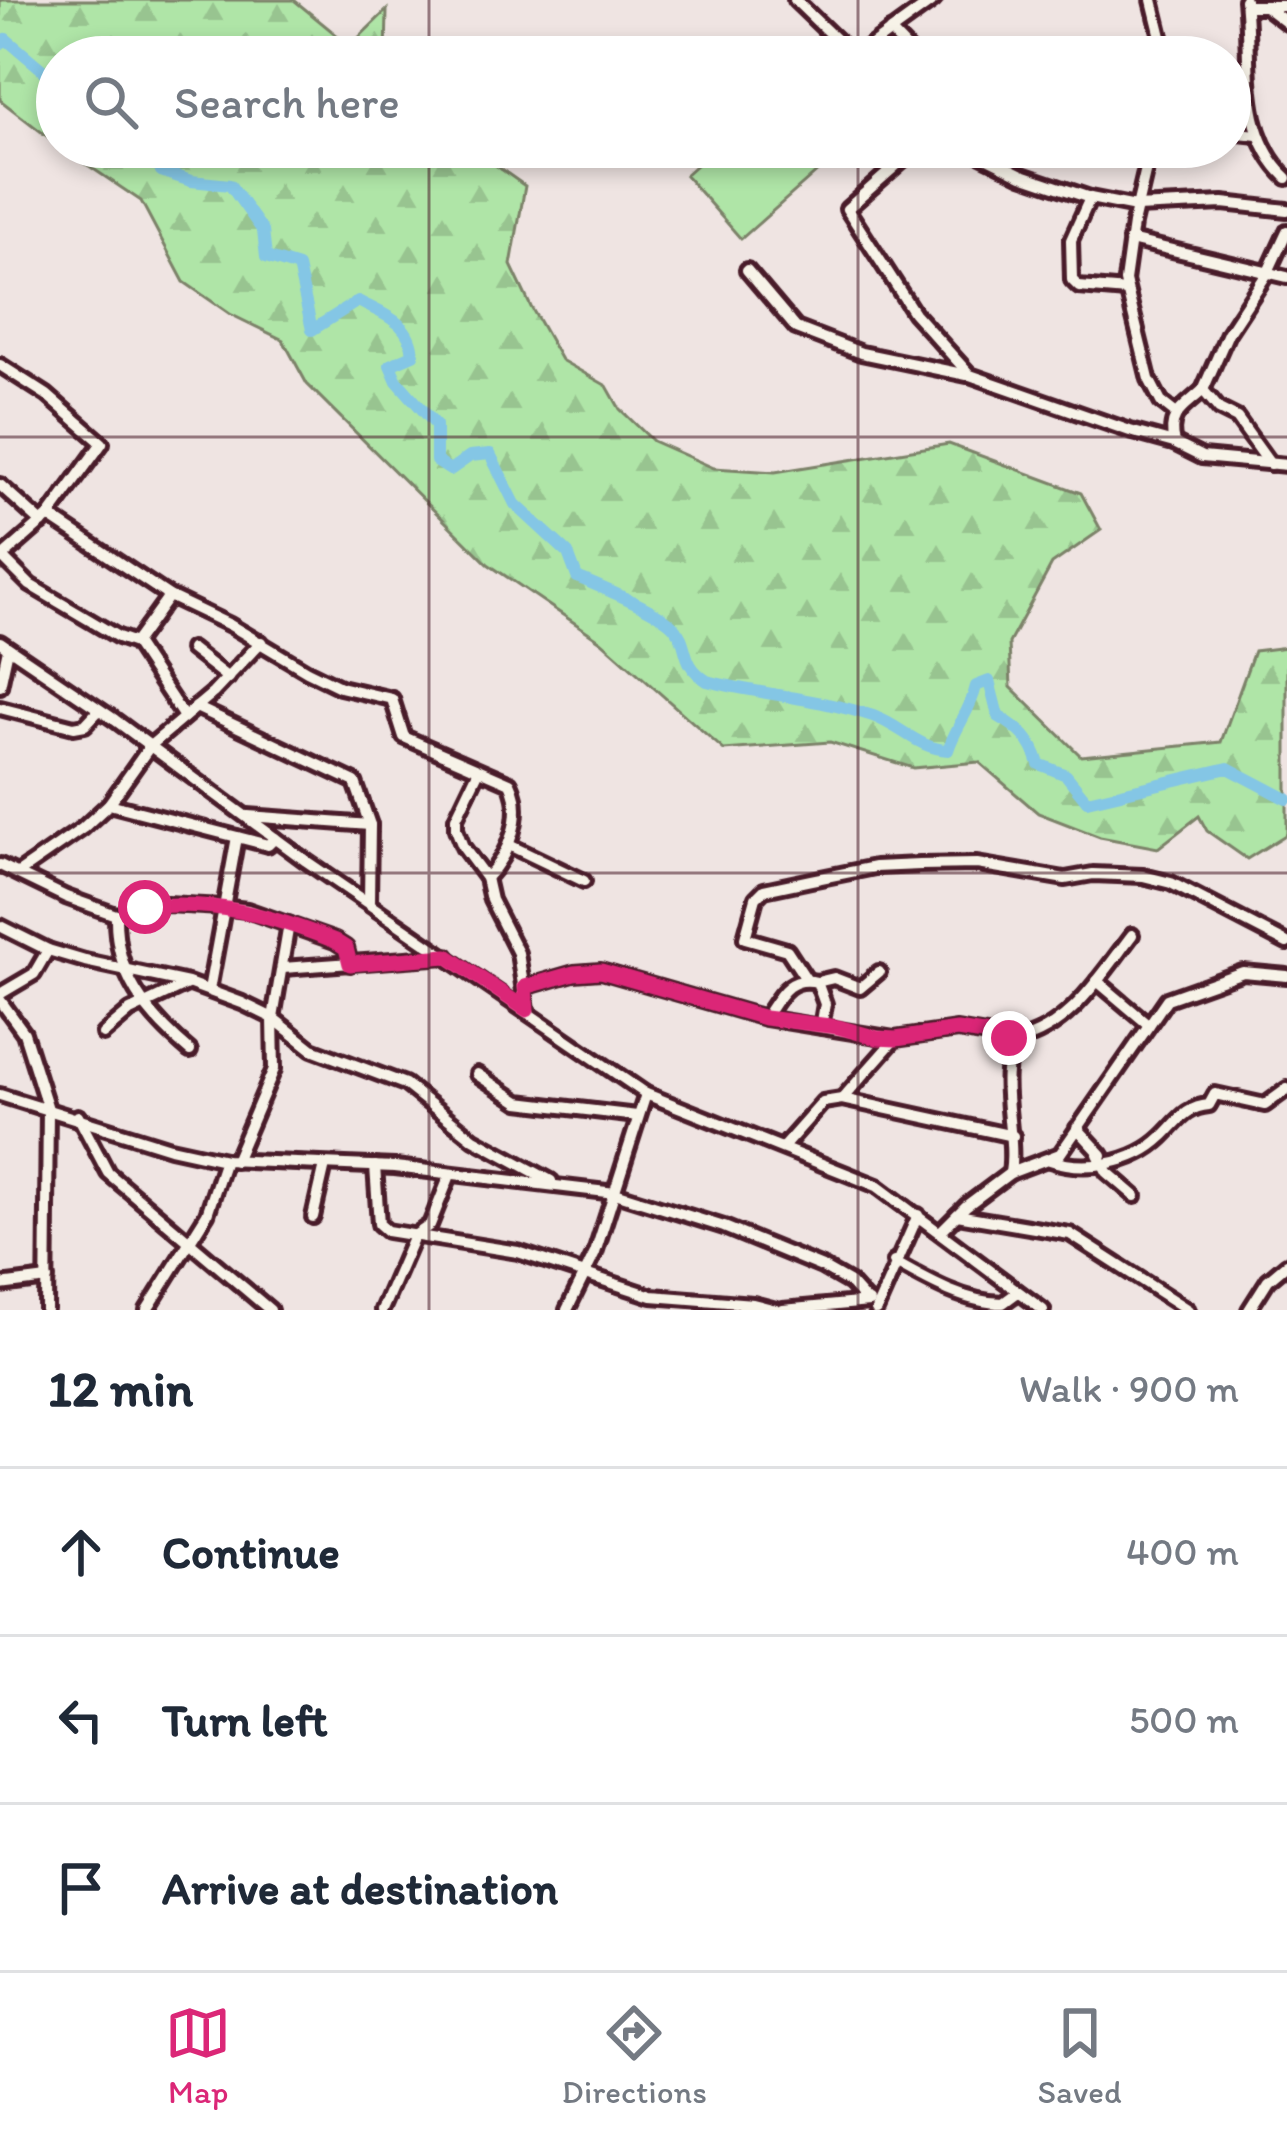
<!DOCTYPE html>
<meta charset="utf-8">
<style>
body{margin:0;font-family:Itim,sans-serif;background:#f2f2f3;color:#1f2937}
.stop{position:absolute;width:36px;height:36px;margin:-27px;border:9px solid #db2777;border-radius:50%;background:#fff}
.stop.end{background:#db2777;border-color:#fff;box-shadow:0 3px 12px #0008}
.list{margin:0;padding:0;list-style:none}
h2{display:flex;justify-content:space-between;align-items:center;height:156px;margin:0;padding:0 48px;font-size:51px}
h2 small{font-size:39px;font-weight:400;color:#747a83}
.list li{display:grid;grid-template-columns:78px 1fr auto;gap:36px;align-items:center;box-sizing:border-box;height:168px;padding:0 48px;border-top:3px solid #e0e1e3}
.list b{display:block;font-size:45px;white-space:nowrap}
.list em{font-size:39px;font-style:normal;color:#747a83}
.icon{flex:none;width:66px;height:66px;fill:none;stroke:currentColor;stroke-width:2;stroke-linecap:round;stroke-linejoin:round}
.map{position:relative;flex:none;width:1287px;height:1310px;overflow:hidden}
.search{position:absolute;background:#fff;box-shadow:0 6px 18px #0003;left:36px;right:36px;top:36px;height:132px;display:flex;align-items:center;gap:30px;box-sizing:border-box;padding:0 42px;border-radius:66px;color:#747a83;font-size:45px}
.sheet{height:660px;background:#fff}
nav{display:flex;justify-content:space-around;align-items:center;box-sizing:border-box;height:168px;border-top:3px solid #e0e1e3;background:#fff;font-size:33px;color:#747a83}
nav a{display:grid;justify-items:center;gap:6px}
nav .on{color:#db2777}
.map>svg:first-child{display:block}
</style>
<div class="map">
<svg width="1287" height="1310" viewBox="0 0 1287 1310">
<defs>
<pattern id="forest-firs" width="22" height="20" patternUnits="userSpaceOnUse" patternTransform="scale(3)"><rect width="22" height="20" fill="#afe5a7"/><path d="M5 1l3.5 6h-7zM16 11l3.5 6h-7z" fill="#98c490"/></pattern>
</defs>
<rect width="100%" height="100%" fill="#efe4e2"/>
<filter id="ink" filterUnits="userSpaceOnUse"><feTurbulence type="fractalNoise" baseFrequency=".00833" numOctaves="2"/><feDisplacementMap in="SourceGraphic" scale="24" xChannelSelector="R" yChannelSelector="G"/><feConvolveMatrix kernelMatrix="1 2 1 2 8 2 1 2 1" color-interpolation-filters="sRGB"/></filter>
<g filter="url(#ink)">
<polygon fill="#afe5a7" stroke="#7c8269" stroke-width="3" points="716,147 814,147 828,162 741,239 685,175"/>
<g fill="url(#forest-firs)" stroke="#7c8269" stroke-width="3">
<polygon points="0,0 294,0 350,46 387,10 386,57 57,57 57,144 0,100"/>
<polygon points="61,147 470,147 525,186 511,265 531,307 561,360 607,386 620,409 653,441 714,468 775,472 949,444 1081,493 1101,530 1052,564 1009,643 1011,687 1081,756 1221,742 1254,651 1287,647 1287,834 1247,859 1207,831 1199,816 1158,848 1100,837 1038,813 979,762 913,768 830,742 724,750 601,641 488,564 307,384 283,340 230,314 184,282 141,201"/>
</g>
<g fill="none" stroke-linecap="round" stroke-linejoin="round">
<g stroke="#84c6e5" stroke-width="12">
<polyline points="0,44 6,39 57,82"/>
<path d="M151 147 161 171 191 181 230 185 263 231 266 257 298 267 312 330 358 301C385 315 411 322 413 355L390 365 397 381 436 425V461L450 470 470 456 490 454 515 504 568 553 577 577C600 587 658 610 673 626 691 645 678 662 707 681 762 695 819 698 873 716 901 726 919 749 948 750 956 726 971 710 976 686L989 681 998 716C1020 729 1032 740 1039 764L1066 775 1087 801 1228 768 1287 799"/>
</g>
<g stroke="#4a1f2b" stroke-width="20">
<g id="minor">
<polyline points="795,0 854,57"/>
<polyline points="1152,0 1166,57"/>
<path d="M1245 0C1252 61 1238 132 1287 178"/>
<polyline points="1246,6 1287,6"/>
<polyline points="1266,7 1287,23"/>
<polyline points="890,31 915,57"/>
<polyline points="855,57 934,0"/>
<polyline points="1230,132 1257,135"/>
<polyline points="917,147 847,209 914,313 970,375 1130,431 1174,443 1202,457 1287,465"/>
<polyline points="965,147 1022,175 1090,198 1136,207 1223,203 1287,210"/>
<polyline points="1151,147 1133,224 1125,281 1149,379 1161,402 1175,413"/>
<polyline points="1090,198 1071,240 1072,280 1079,287 1127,291"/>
<polyline points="1130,240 1287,277"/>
<polyline points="747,270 796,328 861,353 967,375"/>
<polyline points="0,365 47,395 102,443 49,516 0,559"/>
<path d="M1174 443C1166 414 1185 407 1203 390"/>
<polyline points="1270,464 1237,418 1219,409 1203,390 1228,333 1268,272 1287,231"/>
<polyline points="0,485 42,523"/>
<path d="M49 516 169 596 230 625 307 671 340 687 392 699 404 737 510 783C525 814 509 855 486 878"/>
<polyline points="0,555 30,585 118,637 135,643 184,717"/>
<polyline points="0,642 115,720 306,861 646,1094 877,1186 1043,1310"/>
<polyline points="135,643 169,596"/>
<polyline points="191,649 228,678"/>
<polyline points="0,686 8,649"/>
<polyline points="196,707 355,782 370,825 369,901"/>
<polyline points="0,708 74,727 85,725 99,710"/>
<polyline points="479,770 456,818 456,829 463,847 486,878 491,900 518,953 527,1010"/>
<polyline points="109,804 268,845 275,838"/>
<polyline points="248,816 370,825"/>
<polyline points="511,846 584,881"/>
<polyline points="0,865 66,897 116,915 167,904 222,907 247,910 335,941 346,948 350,964"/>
<polyline points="18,873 83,828 109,804 150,746 213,693 261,642"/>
<path d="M116 915C115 975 146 1014 190 1051"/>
<polyline points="0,926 48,950 85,961 188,983 242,1003 273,1018 312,1049 405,1084 474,1139 551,1181"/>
<polyline points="283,968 447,956"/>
<polyline points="806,979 787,950 745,938 756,898 764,890 811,880 875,867 920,865 977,864 1065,879 1093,874 1143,876 1171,883 1287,943"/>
<polyline points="1097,981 1149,1025"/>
<polyline points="817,982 834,978 860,988 879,972"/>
<polyline points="525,987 574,973 601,971 765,1018 895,1039"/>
<polyline points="209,990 237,837"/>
<polyline points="0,994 34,974 48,950"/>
<polyline points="0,1000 24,1033 48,1109 46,1310"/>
<path d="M765 1018C779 997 788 975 817 982L825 1004 821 1027"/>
<polyline points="103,1034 130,1011 187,984"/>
<polyline points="477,1074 519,1102 637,1116"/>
<polyline points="0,1095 170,1148 225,1160 395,1167 615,1193 724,1227 822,1267 850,1283 867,1302"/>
<polyline points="842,1099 895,1039 957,1030 1017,1040"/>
<polyline points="78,1116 108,1173 270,1310"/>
<polyline points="1077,1128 1102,1155"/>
<polyline points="784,1146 823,1102 842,1099 1013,1136"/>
<polyline points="1098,1154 1107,1172 1135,1196"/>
<path d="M1050 1160C1085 1172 1134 1164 1162 1137 1178 1122 1185 1107 1209 1105L1215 1094 1265 1105 1287 1089"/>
<polyline points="235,1161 274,1069 273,1018 289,924"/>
<polyline points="375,1166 379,1224 387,1231 518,1252 652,1296 753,1304 776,1310"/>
<path d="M1010 1173C1017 1134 994 1072 1017 1040 1068 1030 1102 974 1132 935"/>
<polyline points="957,1215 1070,1234 1188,1310"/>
<polyline points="313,1217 325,1165"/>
<polyline points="940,1232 966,1206 1010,1173 1060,1154 1167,999 1243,972 1287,976"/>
<path d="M894 1262C926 1280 965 1303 1003 1303L1018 1292"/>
<polyline points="0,1285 47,1279"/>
<polyline points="147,1310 207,1214 225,1160"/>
<polyline points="382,1310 414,1236 430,1225 450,1175"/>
<polyline points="567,1310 595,1253 646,1094"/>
<polyline points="783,1310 869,1302"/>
<polyline points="876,1310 918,1215"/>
<polyline points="1249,1310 1268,1280 1287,1264"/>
</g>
</g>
<use href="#minor" stroke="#f7f3e8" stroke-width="10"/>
</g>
</g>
<g fill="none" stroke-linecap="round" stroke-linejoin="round" filter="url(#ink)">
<path stroke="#db2777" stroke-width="15" d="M145 907C213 899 272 916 335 941L346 948 350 964 447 956 527 1010 525 987 574 973 601 971 765 1018 838 1027 877 1038 896 1039 957 1030 1009 1038"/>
</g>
<path fill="none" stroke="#4a1f2b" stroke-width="3" stroke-opacity="0.55" d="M429 0V57M858 0V57M429 147V1310M858 147V1310M0 437H1287M0 873H1287"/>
</svg>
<div class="stop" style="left:145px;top:907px"></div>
<div class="stop end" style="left:1009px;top:1038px"></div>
<div class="search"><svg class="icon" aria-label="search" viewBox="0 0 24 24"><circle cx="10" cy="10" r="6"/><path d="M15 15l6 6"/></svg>Search here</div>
</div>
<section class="sheet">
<h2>12 min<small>Walk · 900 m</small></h2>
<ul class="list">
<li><svg class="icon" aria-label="ahead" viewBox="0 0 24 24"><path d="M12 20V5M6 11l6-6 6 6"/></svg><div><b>Continue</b></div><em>400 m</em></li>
<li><svg class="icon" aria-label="left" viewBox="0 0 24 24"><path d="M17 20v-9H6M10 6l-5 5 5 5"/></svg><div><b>Turn left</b></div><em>500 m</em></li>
<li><svg class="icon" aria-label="arrive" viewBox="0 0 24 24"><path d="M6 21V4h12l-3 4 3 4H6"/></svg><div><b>Arrive at destination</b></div></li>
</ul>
</section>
<nav>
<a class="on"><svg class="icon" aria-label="map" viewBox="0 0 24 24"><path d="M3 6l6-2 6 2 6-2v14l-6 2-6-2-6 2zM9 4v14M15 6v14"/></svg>Map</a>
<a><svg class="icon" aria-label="directions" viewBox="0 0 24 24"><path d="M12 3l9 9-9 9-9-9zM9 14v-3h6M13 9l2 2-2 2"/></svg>Directions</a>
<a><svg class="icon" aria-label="saved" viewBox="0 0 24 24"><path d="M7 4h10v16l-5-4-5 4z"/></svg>Saved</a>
</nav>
